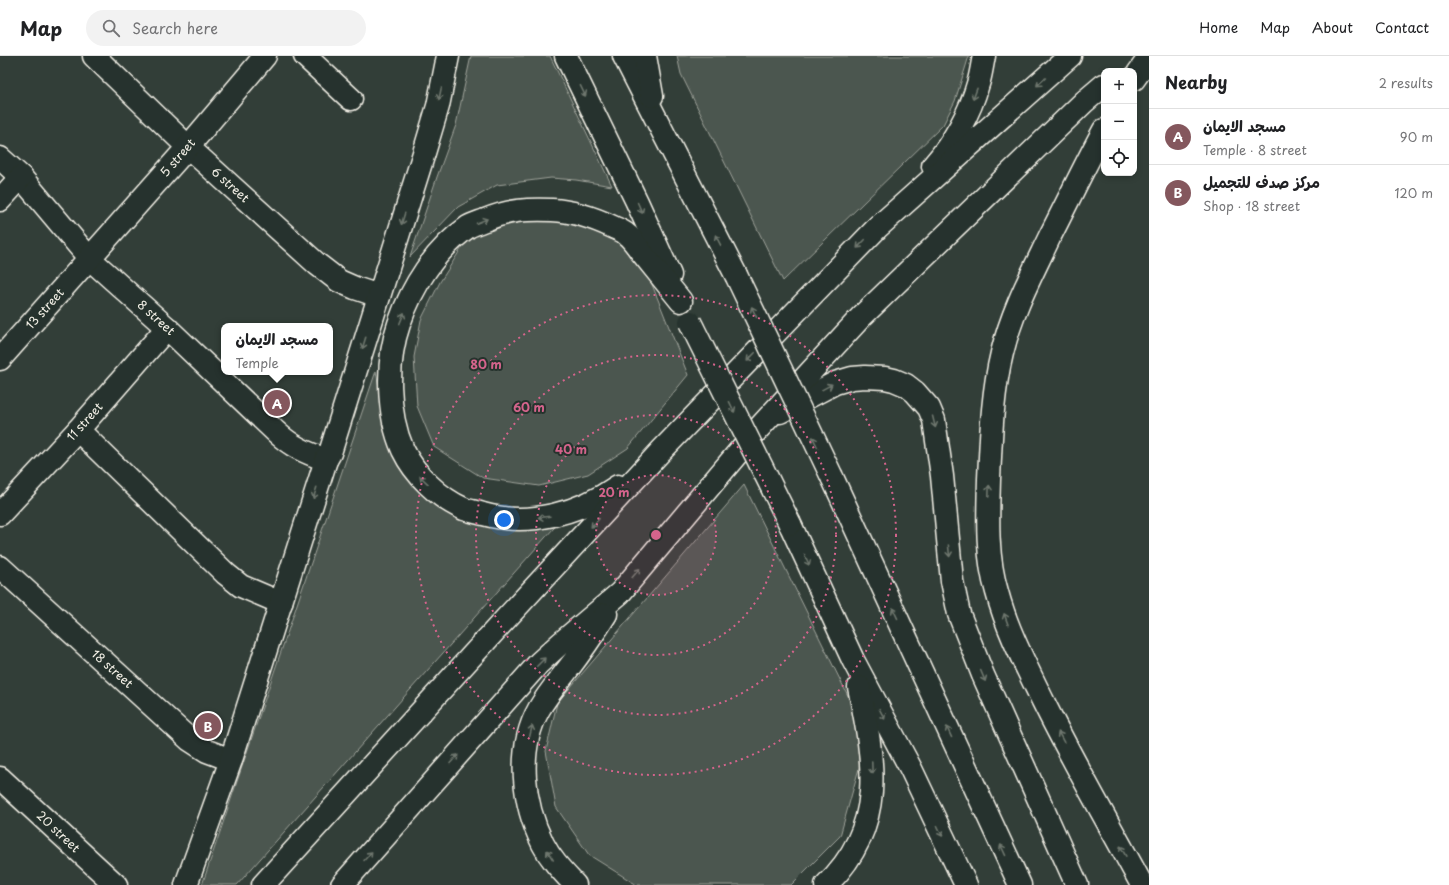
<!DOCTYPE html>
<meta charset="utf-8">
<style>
body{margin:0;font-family:"Playpen Sans","Playpen Sans Arabic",sans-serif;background:#f2f2f2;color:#202124}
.controls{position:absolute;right:12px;top:12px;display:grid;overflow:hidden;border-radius:8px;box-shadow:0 2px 6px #0003}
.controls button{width:36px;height:36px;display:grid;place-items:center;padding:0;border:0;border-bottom:1px solid #e0e0e0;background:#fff;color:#202124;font:20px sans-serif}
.you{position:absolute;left:504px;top:464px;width:14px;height:14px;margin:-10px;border:3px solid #fff;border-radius:50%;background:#1a73e8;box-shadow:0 0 0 6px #1a73e833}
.badge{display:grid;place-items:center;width:26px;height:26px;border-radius:50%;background:#84575d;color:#fff;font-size:13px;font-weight:700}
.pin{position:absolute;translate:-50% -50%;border:2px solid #fff;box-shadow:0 1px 4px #0006}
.popup{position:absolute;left:221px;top:267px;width:112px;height:52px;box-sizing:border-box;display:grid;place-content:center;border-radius:8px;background:#fff;filter:drop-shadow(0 1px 3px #0005);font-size:13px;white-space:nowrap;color:#757577}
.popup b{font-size:15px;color:#202124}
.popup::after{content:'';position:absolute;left:50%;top:100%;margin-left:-8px;border:8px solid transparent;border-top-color:#fff}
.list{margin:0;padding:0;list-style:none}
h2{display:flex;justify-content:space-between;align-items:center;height:52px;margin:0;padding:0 16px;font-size:17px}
h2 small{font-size:13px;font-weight:400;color:#757577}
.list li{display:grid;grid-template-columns:26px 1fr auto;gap:12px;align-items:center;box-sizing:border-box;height:56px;padding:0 16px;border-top:1px solid #e0e0e0}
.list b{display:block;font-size:15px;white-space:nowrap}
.list p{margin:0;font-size:13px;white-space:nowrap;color:#757577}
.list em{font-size:13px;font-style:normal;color:#757577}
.icon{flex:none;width:22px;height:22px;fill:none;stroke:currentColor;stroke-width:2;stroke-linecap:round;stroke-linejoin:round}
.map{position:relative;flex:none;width:1149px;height:829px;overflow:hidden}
header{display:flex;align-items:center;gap:24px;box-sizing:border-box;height:56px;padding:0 20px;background:#fff;border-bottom:1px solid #e0e0e0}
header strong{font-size:19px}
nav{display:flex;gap:22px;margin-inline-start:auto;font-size:14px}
.search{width:280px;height:36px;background:#f2f2f2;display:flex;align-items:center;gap:10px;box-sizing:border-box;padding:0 14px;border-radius:22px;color:#757577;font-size:15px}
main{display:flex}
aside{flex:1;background:#fff}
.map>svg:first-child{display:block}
</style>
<header>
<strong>Map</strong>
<div class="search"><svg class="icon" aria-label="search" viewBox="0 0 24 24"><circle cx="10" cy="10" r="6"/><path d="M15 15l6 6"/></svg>Search here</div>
<nav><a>Home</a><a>Map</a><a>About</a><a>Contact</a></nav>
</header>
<main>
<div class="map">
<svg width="1149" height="829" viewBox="0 0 1149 829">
<rect width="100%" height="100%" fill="#323e38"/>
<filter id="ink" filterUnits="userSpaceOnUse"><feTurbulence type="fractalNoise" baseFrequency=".025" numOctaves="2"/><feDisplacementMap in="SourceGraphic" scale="8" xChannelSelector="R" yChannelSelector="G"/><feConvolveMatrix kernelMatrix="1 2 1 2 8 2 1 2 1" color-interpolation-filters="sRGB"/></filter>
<g filter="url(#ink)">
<g fill="#4c564f" stroke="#a0a49c">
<polygon points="471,0 550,0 612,130 576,124 551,122 497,129 458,151 410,201 437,121 456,69"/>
<polygon points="677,0 969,0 955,45 943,69 783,225 681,18"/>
<polygon points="537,156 607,173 626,191 651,226 688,319 628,392 588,418 539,430 483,422 434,391 417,350 414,301 421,264 440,226 466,185 498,164"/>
<polygon points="376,315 385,364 455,450 561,464 237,829 202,829"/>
<polygon points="744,429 854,652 863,698 840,780 791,829 637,829 589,799 556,751 546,695 557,647"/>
</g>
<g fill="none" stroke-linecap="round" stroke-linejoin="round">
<g stroke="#f4f1e8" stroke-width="25">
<g id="minor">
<polyline points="94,0 188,91 317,208 339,225 355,232 379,240"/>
<polyline points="305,0 351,43"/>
<path d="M0 102 21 121 90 203 167 272 275 375C292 391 305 396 326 404"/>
<polyline points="0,144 21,121"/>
<polyline points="0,303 188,91 265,0"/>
<polyline points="78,374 226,518 241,530 281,547"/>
<polyline points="0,458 78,374 167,272"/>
<polyline points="0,511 190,684 207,695 231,704"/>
<polyline points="0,722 116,829"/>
</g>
</g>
<g stroke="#f4f1e8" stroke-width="25">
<g id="highway">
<polyline points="566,0 637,146 670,219"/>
<polyline points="624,0 736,219"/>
<polyline points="645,0 652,40"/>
<polyline points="1134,23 1149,2"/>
<path d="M1104 74C1085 109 1068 145 1050 180 1032 218 1012 255 1002 297 992 338 991 381 989 423 988 460 986 500 997 536 1007 574 1026 610 1043 645 1074 708 1109 768 1142 829"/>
<path d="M933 110C953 87 970 57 978 28 981 19 982 9 984 0"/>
<polyline points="780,356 835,327 852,322 865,321 885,322 894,324 906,329 915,336 929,352 934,364 942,420 952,525 959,558 983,619 1077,829"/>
<polyline points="832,421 1020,829"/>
<path d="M618 430C580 457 529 471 483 458 477 456 470 455 464 453 439 442 415 419 403 394 387 358 386 305 399 268 412 230 435 194 468 171 473 168 480 166 485 164 508 154 527 153 552 154 573 155 594 162 613 171 617 173 623 175 626 178 633 183 638 192 643 198 656 214 668 229 681 245"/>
<polyline points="790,468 853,604 911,713 966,829"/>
<polyline points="186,829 231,704 326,404 330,397 424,97 438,50 448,0"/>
<polyline points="263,829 500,569 661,395 877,172 1070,0"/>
<polyline points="342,829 539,607 561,587 620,537 758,373 861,261 1084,46 1104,29"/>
<path d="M575 829C563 816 551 804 543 788 523 748 516 694 539 653 547 639 558 626 568 613 582 595 594 577 606 558"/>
<path d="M826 829C887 771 874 704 859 631"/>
</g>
</g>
<use href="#minor" stroke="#26332d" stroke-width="22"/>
<use href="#highway" stroke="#26332d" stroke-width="22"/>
<g stroke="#f4f1e8" stroke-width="25" stroke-linecap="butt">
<g id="highway-bridge">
<polyline points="736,219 832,421"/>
<polyline points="690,266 790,468"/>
</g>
</g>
<use href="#highway-bridge" stroke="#26332d" stroke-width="22"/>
</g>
<defs><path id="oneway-shaft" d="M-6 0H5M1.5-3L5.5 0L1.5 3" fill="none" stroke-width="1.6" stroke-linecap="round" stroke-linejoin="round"/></defs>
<g stroke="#6e766e">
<use href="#oneway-shaft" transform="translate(1041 26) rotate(138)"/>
<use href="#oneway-shaft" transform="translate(583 35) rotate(64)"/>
<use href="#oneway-shaft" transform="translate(440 38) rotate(102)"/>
<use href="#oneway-shaft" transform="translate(975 38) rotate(110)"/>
<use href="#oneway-shaft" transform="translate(640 152) rotate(66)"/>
<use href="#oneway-shaft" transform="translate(403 163) rotate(107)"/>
<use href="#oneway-shaft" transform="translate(482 165) rotate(-22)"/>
<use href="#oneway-shaft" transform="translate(718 184) rotate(-117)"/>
<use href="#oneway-shaft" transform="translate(861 188) rotate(134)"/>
<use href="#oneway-shaft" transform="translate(754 256) rotate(-115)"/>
<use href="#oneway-shaft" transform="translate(402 262) rotate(-68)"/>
<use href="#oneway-shaft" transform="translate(364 287) rotate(107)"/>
<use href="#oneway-shaft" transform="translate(751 301) rotate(134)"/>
<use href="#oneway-shaft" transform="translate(827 331) rotate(-29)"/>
<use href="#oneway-shaft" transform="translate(732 351) rotate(64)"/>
<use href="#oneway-shaft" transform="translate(934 366) rotate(76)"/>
<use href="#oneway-shaft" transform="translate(815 386) rotate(-115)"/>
<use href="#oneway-shaft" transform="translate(424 424) rotate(-136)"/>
<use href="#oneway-shaft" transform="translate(989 435) rotate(-88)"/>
<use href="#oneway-shaft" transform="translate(315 437) rotate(107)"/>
<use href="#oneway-shaft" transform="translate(544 461) rotate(173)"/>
<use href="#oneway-shaft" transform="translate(595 467) rotate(133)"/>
<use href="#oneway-shaft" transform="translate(949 495) rotate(84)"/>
<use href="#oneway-shaft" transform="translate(807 504) rotate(65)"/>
<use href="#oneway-shaft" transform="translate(636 517) rotate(-50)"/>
<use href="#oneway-shaft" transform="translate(895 557) rotate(-115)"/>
<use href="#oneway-shaft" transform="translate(1006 563) rotate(-110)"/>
<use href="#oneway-shaft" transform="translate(541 606) rotate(-45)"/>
<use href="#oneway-shaft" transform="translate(983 620) rotate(67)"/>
<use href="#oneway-shaft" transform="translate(882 658) rotate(62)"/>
<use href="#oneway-shaft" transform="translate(531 675) rotate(-76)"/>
<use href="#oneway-shaft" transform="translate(949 676) rotate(-115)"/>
<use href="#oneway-shaft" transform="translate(1061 681) rotate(-118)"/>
<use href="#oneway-shaft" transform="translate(454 703) rotate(-48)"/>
<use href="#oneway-shaft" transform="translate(872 712) rotate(88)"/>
<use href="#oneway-shaft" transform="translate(940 775) rotate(64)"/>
<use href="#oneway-shaft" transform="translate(1003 794) rotate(-115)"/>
<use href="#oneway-shaft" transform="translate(1123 795) rotate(-119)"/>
<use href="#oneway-shaft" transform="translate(550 799) rotate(-123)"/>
<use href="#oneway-shaft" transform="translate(368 800) rotate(-48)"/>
</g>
</g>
<circle cx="656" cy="479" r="60" fill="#d4648c" fill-opacity=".12"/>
<g fill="none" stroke="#d4648c" stroke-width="2" stroke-dasharray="2 4">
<circle cx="656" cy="479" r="60"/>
<circle cx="656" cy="479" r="120"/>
<circle cx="656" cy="479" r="180"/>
<circle cx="656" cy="479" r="240"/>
</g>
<g text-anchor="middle" stroke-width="4" stroke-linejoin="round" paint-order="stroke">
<g font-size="12" fill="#f4f1e8" stroke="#26332d">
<text transform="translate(178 102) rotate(-49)" y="4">5 street</text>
<text transform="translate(230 129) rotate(42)" y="4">6 street</text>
<text transform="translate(45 253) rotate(-48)" y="4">13 street</text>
<text transform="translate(156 262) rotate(42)" y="4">8 street</text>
<text transform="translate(85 366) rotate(-48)" y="4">11 street</text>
<text transform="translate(112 613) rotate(42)" y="4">18 street</text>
<text transform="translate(58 776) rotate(43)" y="4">20 street</text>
</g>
</g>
<circle cx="656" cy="479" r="6" fill="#d4648c" stroke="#26332d" stroke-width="2"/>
<g font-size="12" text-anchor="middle" font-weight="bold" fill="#d4648c" stroke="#26332d" stroke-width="4" stroke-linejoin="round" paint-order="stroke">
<text x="486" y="313">80 m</text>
<text x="529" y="356">60 m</text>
<text x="571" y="398">40 m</text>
<text x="614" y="441">20 m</text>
</g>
</svg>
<div class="controls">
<button>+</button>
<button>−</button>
<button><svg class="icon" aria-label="locate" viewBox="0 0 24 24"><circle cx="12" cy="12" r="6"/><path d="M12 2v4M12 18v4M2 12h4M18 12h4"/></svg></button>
</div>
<div class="you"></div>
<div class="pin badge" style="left:277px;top:347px">A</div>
<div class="popup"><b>مسجد الايمان</b>Temple</div>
<div class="pin badge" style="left:208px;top:670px">B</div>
</div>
<aside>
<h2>Nearby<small>2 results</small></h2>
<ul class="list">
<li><span class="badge">A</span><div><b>مسجد الايمان</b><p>Temple · 8 street</p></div><em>90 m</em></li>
<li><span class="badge">B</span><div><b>مركز صدف للتجميل</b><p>Shop · 18 street</p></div><em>120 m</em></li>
</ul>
</aside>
</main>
